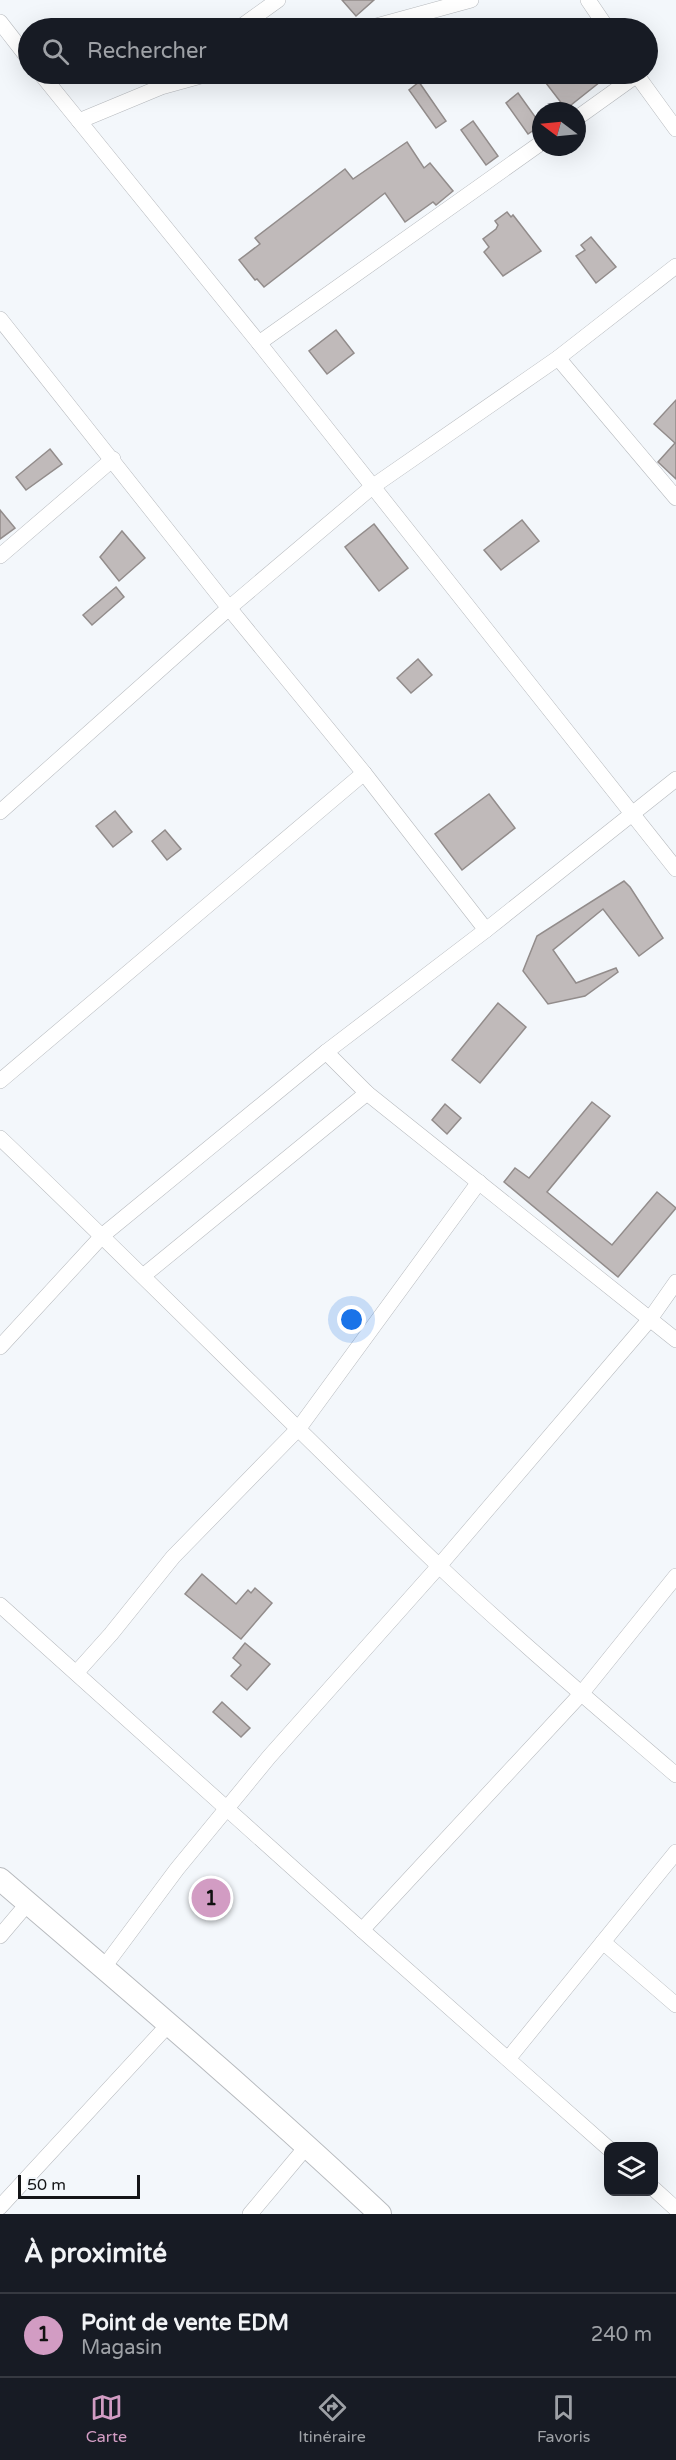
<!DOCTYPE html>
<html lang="fr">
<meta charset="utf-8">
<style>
body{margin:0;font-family:"Varela Round",sans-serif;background:#242831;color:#f1f3f6}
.controls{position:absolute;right:18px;bottom:18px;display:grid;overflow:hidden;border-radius:12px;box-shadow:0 6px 24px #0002}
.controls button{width:54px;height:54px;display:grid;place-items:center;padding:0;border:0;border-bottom:2px solid #363941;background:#171b24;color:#f1f3f6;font:30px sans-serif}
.compass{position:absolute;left:532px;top:102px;width:54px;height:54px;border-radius:50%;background:#171b24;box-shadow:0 6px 24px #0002;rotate:286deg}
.scale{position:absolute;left:18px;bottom:15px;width:122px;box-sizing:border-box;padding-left:6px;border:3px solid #141517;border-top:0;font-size:16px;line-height:21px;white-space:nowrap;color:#141517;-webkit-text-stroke:4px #f3f7fb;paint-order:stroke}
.you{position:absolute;left:352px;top:1320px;width:21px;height:21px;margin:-15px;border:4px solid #fff;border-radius:50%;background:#1a73e8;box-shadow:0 0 0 9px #1a73e833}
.badge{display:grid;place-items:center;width:39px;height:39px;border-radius:50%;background:#d29cc3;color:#111;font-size:20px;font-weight:700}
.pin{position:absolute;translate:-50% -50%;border:3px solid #fff;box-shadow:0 2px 6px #0006}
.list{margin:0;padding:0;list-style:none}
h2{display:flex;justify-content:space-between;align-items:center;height:78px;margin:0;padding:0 24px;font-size:26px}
h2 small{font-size:20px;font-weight:400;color:#9ea1a6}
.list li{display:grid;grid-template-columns:39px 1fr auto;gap:18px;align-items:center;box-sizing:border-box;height:84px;padding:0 24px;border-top:2px solid #363941}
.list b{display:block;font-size:22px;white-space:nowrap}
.list p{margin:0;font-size:20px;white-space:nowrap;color:#9ea1a6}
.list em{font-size:20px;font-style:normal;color:#9ea1a6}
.icon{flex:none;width:33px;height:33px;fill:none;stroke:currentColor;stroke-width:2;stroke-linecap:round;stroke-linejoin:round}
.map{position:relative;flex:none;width:676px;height:2214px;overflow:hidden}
.search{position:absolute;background:#171b24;box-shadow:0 6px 24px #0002;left:18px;right:18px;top:18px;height:66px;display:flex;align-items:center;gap:15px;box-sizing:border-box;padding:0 21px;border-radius:33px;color:#9ea1a6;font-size:22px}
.sheet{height:162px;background:#171b24}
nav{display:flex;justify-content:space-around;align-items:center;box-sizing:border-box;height:84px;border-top:2px solid #363941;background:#171b24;font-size:16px;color:#9ea1a6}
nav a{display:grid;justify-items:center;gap:3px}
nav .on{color:#d29cc3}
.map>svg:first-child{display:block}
</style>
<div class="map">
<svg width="676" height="2214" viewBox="0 0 676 2214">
<rect width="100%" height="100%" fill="#f3f7fb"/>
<g fill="#c0baba" stroke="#928c8b" stroke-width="1.5">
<polygon points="342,0 374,0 356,16"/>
<polygon points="539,74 610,74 566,109"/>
<polygon points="419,82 446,121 436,128 409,90"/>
<polygon points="518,93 541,125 528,134 506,103"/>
<polygon points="473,121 498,156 486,165 461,130"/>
<polygon points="407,142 424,168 430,163 453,191 436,205 433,202 405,222 385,193 264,287 257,279 255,280 239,260 260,244 255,238 345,169 353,179"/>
<polygon points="507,212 511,217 513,215 541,251 503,276 484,252 489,247 483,239 496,229 498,225 495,221"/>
<polygon points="591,237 616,267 596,283 576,256 585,250 581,245"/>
<polygon points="336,330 354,353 327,374 309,351"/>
<polygon points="676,400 676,479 658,462 675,443 654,424"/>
<polygon points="50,449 62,464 26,490 16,477"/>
<polygon points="0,510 15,528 0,539"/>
<polygon points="522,520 539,541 501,570 484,550"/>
<polygon points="374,524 408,568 379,591 345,547"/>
<polygon points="122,531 145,558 119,581 100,557"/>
<polygon points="116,587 124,597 92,625 83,615"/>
<polygon points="418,659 432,675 411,693 397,678"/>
<polygon points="489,794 515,828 462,870 435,834"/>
<polygon points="115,811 132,832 113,847 96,826"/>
<polygon points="165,830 181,849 167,860 152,841"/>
<polygon points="624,881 630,887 663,938 639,956 603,909 553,950 576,983 616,968 618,972 585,996 548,1004 523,971 537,936"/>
<polygon points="498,1003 526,1027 480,1083 452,1060"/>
<polygon points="592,1102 610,1116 547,1192 612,1245 657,1192 676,1208 618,1277 504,1182 515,1168 529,1178"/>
<polygon points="445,1104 461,1118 447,1134 432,1120"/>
<polygon points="202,1574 236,1604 248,1590 251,1593 255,1588 272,1603 241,1639 185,1594"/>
<polygon points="245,1643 270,1664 247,1690 231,1676 241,1665 233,1658"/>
<polygon points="222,1702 250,1728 241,1737 213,1712"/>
</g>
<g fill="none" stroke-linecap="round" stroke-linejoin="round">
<g stroke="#b7babe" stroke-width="16">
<g id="street">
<polyline points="588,0 607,28"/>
<polyline points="0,22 28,58"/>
<polyline points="239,28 278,0"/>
<polyline points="369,28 471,0"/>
<polyline points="41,74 259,343 676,869"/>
<polyline points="636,74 676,129"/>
<polyline points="577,118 637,75"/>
<polyline points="79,121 161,87 208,74"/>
<polyline points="0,319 229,608 364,773 486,930"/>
<polyline points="259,343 541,143"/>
<polyline points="558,358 676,498"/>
<polyline points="0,556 113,459"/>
<polyline points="0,812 229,608 372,487 558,358 676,266"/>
<polyline points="326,1052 367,1093 676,1340"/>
<polyline points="0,1081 364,773"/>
<path d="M0 1138C148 1279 291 1424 438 1565 515 1638 596 1706 676 1775"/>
<polyline points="143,1276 367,1093"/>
<polyline points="0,1347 103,1235 326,1052 486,930 676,779"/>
<polyline points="0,1605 362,1930 608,2148"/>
<polyline points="77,1672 111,1634 173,1557 299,1428 479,1182"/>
<polyline points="362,1930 581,1694 676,1576"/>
<polyline points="0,1936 28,1903"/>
<polyline points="603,1942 676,2005"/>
<polyline points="104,1967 177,1869 269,1757 439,1566 650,1319 676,1282"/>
<polyline points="508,2059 676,1852"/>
<polyline points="654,2189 676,2209"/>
<polyline points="0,2207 169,2024"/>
<polyline points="250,2214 307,2146"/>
</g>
</g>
<g stroke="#b7babe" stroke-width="24">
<path id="secondary" d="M0 1879C128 1989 257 2098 380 2214"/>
</g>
<use href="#street" stroke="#fff" stroke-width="15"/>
<use href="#secondary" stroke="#fff" stroke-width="22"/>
</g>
</svg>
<div class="controls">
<button><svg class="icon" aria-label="layers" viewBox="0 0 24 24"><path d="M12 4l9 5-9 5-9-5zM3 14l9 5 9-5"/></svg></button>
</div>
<svg class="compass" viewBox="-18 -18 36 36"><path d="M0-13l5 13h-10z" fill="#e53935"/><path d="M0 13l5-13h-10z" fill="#9ea1a6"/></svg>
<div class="scale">50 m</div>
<div class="you"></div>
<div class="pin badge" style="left:211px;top:1898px">1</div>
<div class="search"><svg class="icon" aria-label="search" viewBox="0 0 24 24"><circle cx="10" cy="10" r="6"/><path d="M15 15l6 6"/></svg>Rechercher</div>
</div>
<section class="sheet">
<h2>À proximité<small></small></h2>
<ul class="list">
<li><span class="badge">1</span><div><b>Point de vente EDM</b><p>Magasin</p></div><em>240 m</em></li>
</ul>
</section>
<nav>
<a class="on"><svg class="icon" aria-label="map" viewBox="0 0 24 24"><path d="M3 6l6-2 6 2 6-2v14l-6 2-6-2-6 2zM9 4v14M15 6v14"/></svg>Carte</a>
<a><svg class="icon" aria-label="directions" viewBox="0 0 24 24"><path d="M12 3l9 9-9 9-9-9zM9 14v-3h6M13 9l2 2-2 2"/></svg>Itinéraire</a>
<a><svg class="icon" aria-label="saved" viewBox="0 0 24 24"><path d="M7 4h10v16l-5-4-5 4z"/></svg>Favoris</a>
</nav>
